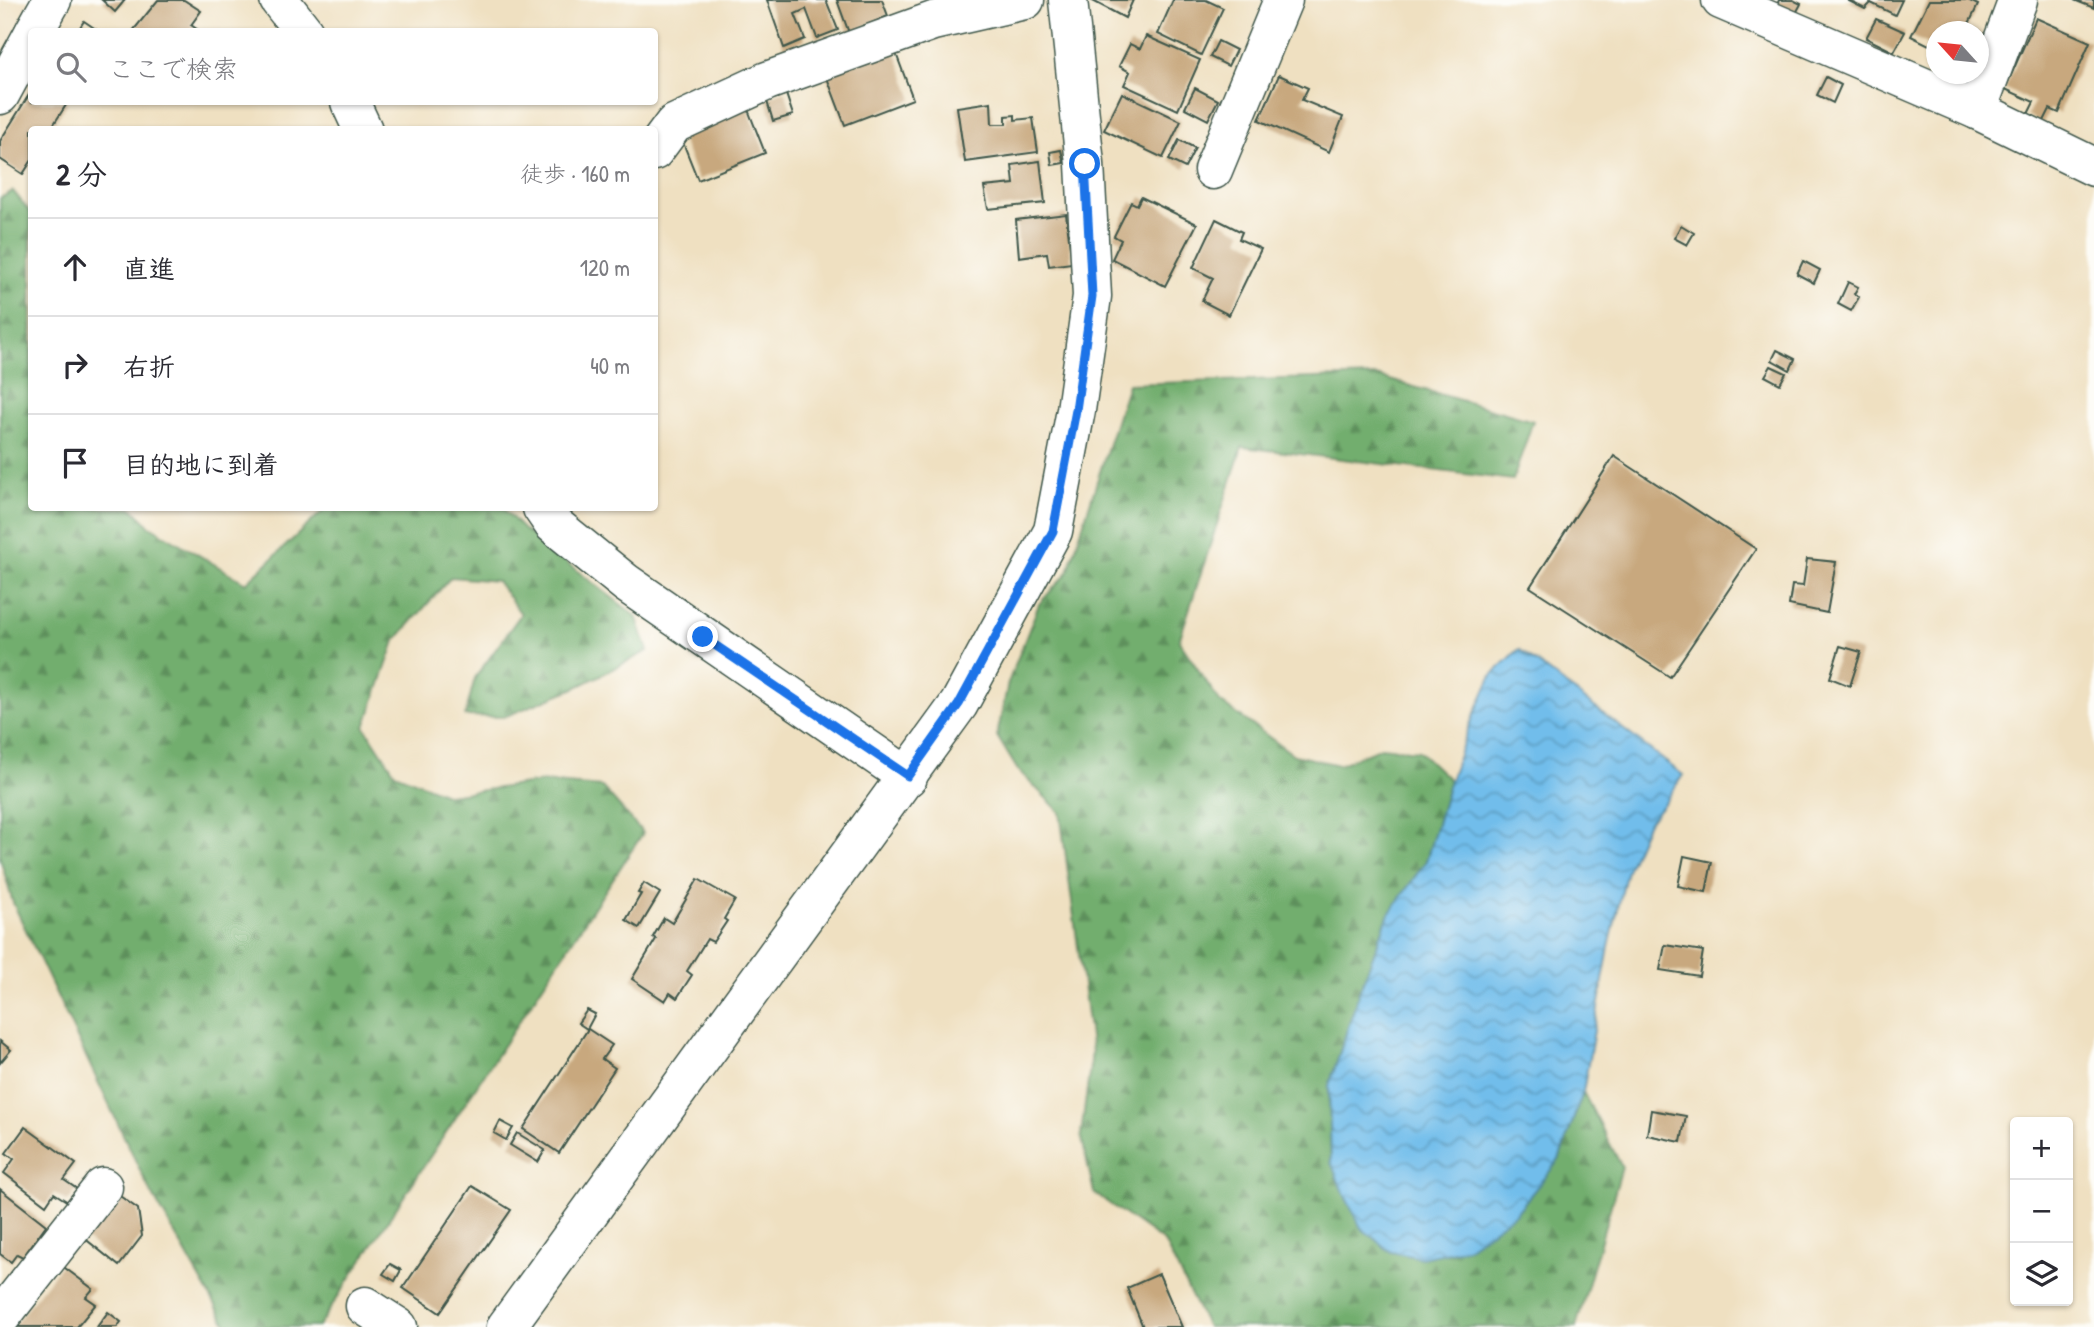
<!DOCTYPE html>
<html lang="ja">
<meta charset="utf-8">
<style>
body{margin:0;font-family:"Patrick Hand","Klee One",sans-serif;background:#f2f2f3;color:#2b2b33}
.controls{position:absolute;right:21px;bottom:21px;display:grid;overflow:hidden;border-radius:7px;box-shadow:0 2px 5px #0004}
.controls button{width:63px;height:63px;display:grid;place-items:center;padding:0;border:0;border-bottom:2px solid #e1e1e2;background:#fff;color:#2b2b33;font:35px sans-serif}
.compass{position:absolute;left:1926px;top:21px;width:63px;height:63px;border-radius:50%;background:#fff;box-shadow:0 2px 5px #0004;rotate:297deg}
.stop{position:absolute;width:21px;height:21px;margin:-16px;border:5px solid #1a73e8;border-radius:50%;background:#fff}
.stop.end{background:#1a73e8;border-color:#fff;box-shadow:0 2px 7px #0008}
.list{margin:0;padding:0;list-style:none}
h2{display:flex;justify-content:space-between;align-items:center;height:91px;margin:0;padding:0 28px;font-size:30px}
h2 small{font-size:23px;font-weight:400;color:#7c7c81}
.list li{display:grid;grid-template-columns:46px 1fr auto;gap:21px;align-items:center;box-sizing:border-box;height:98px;padding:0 28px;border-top:2px solid #e1e1e2}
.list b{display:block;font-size:26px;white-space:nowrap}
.list em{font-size:23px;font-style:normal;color:#7c7c81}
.icon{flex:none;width:38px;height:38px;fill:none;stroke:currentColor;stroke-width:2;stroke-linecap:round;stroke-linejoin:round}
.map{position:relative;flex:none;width:2094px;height:1327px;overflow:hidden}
.search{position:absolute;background:#fff;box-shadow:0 2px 5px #0004;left:28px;top:28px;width:630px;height:77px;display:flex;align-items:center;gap:18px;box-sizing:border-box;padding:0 24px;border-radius:7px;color:#7c7c81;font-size:26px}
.panel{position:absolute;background:#fff;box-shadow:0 2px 5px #0004;left:28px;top:126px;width:630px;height:385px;border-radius:7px}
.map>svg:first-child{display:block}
</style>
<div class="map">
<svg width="2094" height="1327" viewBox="0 0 2094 1327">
<defs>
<pattern id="forest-firs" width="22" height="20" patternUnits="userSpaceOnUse" patternTransform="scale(1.75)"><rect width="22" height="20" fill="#72ae6e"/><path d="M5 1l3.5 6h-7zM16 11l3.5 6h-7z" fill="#5d8f5b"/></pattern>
<pattern id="water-waves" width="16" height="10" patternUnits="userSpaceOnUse" patternTransform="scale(1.75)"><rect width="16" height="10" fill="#71bdeb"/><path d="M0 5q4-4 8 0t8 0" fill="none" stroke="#5c9bbf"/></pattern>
</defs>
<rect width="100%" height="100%" fill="#fdfcf7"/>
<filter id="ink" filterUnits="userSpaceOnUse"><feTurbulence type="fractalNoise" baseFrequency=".0143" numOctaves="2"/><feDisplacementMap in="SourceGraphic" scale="14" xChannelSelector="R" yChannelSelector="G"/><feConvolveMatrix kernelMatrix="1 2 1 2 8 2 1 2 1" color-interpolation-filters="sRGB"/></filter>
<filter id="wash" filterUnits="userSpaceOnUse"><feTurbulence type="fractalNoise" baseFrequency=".00686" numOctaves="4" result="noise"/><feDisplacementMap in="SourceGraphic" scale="28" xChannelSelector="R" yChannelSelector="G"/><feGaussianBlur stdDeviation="1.57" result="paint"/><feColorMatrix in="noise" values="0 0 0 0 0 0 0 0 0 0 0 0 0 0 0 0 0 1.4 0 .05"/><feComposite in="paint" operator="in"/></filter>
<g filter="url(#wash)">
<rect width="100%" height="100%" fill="#efe0c1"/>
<g fill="url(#forest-firs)" stroke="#487651" stroke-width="2">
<polygon points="13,191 31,213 32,508 132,508 150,526 246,583 326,508 503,508 523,529 636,616 648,651 577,687 504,717 465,716 475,678 521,614 497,581 451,577 395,641 365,727 395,773 448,795 542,782 602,787 643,833 318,1327 228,1327 148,1187 13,903 0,858 0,198"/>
<polygon points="1376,376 1533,421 1513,480 1242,447 1179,641 1220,702 1294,755 1339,765 1381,747 1419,751 1450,780 1426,861 1389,914 1361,987 1329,1086 1331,1162 1559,1160 1583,1092 1622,1167 1576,1327 1207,1327 1164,1242 1094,1193 1081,1134 1092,1052 1060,812 1017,769 997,736 1008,683 1039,604 1068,572 1128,384"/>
</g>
<polygon fill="url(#water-waves)" stroke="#487d90" stroke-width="2" points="1519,649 1683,775 1666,801 1647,824 1627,870 1609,947 1583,1092 1559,1160 1516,1213 1467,1248 1422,1258 1391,1252 1361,1228 1342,1190 1331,1162 1329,1086 1361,987 1389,914 1426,861 1450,780 1470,724 1492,675"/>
<g id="blocks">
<g fill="#c8a87e">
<polygon points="102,0 125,0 115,12"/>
<polygon points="158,0 184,0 201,11 191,25 201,32 132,32"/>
<polygon points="767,0 826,0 838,30 817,38 806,9 795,14 805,39 784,48"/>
<polygon points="837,0 882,0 888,16 849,33"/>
<polygon points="1091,0 1133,0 1125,18"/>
<polygon points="1173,0 1206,0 1223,8 1201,55 1158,34"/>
<polygon points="1779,0 1793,0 1801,4 1795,15 1777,5"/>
<polygon points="1847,0 1902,0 1895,15 1871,3 1865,9"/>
<polygon points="1929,0 1968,0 1978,5 1965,32 1937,32 1937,49 1911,36"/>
<polygon points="2074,0 2094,0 2094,8"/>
<polygon points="2036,18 2090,42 2059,113 2050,109 2043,123 2027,116 2034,102 2005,89"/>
<polygon points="1876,19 1905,32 1894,52 1866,38"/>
<polygon points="84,21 100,32 77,32"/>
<polygon points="1146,36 1200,60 1178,110 1124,85 1130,72 1119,66 1130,44 1140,49"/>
<polygon points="1218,41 1236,50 1228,66 1210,57"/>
<polygon points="894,48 913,99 845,125 826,75"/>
<polygon points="1279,75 1308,88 1302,100 1343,117 1329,152 1259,120"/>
<polygon points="1826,77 1841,85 1833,103 1817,95"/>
<polygon points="1195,88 1218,100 1208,120 1185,108"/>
<polygon points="32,90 32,102 68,102 50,130 32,130 32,160 23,174 0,159 0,141"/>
<polygon points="785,91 793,115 773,121 766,98"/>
<polygon points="1122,93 1181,121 1163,158 1104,130"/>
<polygon points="991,102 992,124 1006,124 1006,116 1015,115 1015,120 1033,118 1038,152 965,162 957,107"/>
<polygon points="747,107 765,153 698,180 680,135"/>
<polygon points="1179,140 1195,148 1185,168 1169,160"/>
<polygon points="1061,150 1064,163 1052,165 1050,152"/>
<polygon points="1040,161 1045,203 988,209 984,187 1014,184 1012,165"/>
<polygon points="1141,197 1197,224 1165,286 1112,259 1121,240 1114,236 1131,202 1137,205"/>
<polygon points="1066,214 1072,263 1049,266 1047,253 1019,257 1016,220"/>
<polygon points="1216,219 1242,232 1239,239 1261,249 1229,315 1202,301 1213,278 1193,268"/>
<polygon points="1681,225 1694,233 1687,245 1674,238"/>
<polygon points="1803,261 1820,270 1814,283 1797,274"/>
<polygon points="1848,282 1858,287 1854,294 1859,297 1851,311 1838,304"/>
<polygon points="1777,350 1795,359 1790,370 1772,360"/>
<polygon points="1771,366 1786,373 1780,384 1765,376"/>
<polygon points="1614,456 1756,549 1670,677 1530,587"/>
<polygon points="1807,559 1836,562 1827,613 1789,605 1792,585 1803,586"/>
<polygon points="1840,646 1861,652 1850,686 1830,678"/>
<polygon points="1684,856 1712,862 1706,892 1678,886"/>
<polygon points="698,879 735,900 724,919 727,921 713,942 707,939 687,971 692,975 677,998 670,993 665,1001 632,979 656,939 653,937 664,918 672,923"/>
<polygon points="644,883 660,893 639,928 626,920 641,894 638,893"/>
<polygon points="1665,945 1703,951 1699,976 1660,970"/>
<polygon points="587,1010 595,1014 587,1029 578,1023"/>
<polygon points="588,1029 612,1045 602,1059 615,1068 559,1153 523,1129"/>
<polygon points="0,1041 11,1050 0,1063"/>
<polygon points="1651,1110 1686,1116 1681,1142 1647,1135"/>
<polygon points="500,1121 513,1128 506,1140 494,1133"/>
<polygon points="25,1127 76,1164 64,1180 77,1189 68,1202 54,1193 46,1205 4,1173 14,1159 6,1153"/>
<polygon points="517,1133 545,1150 538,1162 510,1145"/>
<polygon points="472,1186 511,1210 440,1313 403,1288"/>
<polygon points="0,1189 46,1225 23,1257 17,1254 11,1262 0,1254"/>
<polygon points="117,1194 138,1209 142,1236 119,1266 83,1237"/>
<polygon points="390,1264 401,1270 395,1281 383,1274"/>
<polygon points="61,1265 93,1289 86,1297 96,1304 77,1327 13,1327"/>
<polygon points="1159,1274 1182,1327 1143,1327 1127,1288"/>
<polygon points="108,1312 121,1322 117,1327 97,1327"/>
</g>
</g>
</g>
<g filter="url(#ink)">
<use href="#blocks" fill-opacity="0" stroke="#3e5549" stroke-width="2"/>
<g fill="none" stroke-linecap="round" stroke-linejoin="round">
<g stroke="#3e5549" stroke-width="41">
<g id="minor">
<polyline points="279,0 304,32"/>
<polyline points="1721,0 1977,110 2094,167"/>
<polyline points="34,32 52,0"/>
<polyline points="0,95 32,36"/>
<polyline points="350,102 363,130"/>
<polyline points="1977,110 2018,0"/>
<polyline points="654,151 674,124 767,81 933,21 1025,0"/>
<polyline points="1213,170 1283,0"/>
<polyline points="542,508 553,524 626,583 908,777"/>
<polyline points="365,1306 398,1327"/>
<polyline points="0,1318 103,1187"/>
<polyline points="506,1327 959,704 1053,531 1076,410 1092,296 1085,164 1068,0"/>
</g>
</g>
<use href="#minor" stroke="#fff" stroke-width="38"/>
</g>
</g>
<g fill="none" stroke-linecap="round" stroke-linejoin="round" filter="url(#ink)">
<polyline stroke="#1a73e8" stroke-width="9" points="703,637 908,776 959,704 1053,531 1076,410 1092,296 1085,164"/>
</g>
</svg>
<div class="controls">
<button>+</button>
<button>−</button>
<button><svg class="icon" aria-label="layers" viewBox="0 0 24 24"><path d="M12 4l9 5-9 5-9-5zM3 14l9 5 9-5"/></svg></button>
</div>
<svg class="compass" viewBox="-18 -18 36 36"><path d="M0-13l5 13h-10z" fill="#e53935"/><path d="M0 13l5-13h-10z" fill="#7c7c81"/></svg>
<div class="stop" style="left:1085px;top:164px"></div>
<div class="stop end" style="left:703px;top:637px"></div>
<div class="search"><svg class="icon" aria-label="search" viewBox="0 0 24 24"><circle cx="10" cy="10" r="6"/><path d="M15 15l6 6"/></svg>ここで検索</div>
<section class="panel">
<h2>2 分<small>徒歩 · 160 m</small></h2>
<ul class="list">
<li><svg class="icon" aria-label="ahead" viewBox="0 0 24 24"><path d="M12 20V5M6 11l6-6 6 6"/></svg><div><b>直進</b></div><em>120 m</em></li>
<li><svg class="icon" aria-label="right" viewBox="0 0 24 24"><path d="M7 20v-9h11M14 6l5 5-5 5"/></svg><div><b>右折</b></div><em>40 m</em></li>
<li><svg class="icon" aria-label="arrive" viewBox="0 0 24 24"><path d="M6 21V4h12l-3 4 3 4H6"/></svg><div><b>目的地に到着</b></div></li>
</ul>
</section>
</div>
